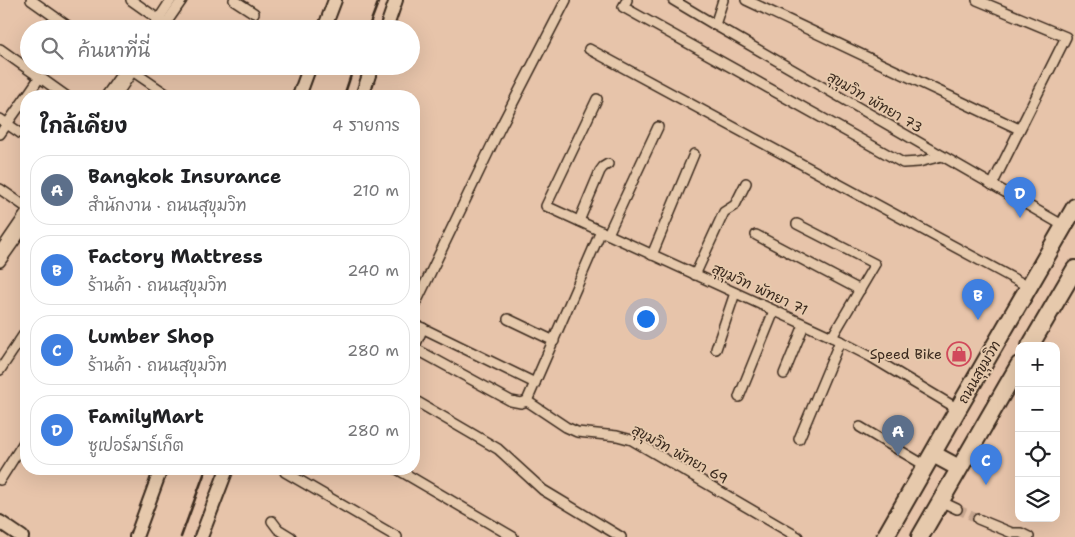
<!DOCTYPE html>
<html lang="th">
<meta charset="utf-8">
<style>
body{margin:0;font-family:"Shantell Sans","Playpen Sans Thai",sans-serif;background:#f6f6f6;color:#202124}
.controls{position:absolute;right:15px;bottom:15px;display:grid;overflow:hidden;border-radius:10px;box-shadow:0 5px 20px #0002}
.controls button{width:45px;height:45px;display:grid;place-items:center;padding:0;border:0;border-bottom:1px solid #e0e0e0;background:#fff;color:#202124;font:25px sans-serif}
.you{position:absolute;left:645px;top:318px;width:18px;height:18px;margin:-12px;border:4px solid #fff;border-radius:50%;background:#1a73e8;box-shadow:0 0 0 8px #1a73e833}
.badge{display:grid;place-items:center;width:32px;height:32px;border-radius:50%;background:#d1495b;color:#fff;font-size:16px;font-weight:700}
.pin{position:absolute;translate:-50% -41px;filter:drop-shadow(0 1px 2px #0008)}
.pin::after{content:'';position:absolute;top:26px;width:18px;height:15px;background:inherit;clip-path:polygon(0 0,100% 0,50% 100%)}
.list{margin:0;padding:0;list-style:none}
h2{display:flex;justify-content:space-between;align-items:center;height:65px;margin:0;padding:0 20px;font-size:21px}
h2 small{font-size:16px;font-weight:400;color:#757577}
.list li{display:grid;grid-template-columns:32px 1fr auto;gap:15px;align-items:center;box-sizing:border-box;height:70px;margin:0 10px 10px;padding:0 10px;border:1px solid #e0e0e0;border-radius:20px}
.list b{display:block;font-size:19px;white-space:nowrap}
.list p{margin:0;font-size:16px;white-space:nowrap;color:#757577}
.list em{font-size:16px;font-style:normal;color:#757577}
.icon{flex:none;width:28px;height:28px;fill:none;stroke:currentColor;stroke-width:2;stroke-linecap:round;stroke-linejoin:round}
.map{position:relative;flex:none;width:1075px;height:537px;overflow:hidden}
.search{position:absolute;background:#fff;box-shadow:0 5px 20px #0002;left:20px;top:20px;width:400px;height:55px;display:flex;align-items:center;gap:12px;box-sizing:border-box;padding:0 18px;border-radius:28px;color:#757577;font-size:19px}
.panel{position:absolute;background:#fff;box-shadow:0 5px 20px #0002;left:20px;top:90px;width:400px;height:385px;border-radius:20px}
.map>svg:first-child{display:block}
</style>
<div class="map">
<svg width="1075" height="537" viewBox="0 0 1075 537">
<rect width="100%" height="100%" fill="#e7c4aa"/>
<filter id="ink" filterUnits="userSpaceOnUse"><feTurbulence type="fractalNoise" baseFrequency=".02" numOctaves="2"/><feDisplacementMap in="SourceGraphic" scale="10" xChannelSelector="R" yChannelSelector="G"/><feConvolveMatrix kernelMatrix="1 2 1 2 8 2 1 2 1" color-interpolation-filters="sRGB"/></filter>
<g filter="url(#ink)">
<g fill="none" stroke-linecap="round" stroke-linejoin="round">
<polyline stroke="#c5a58e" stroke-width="9" stroke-dasharray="9 4.5" stroke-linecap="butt" points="957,509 978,519"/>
<g stroke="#3b2a1e" stroke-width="12">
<g id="street">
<polyline points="31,0 72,29"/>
<polyline points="131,0 172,29"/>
<polyline points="234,0 254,13"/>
<polyline points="627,0 623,7 903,163 919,162 942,156"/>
<polyline points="673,0 715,25 1064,226"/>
<polyline points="746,0 1019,129"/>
<polyline points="977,0 1066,37 992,185"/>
<polyline points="715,25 723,0"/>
<polyline points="152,29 171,0"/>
<polyline points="162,29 182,0"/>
<polyline points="0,49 66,96"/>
<polyline points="589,49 1029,287"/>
<polyline points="125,66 169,96"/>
<polyline points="27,96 40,77"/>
<polyline points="106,96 127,66"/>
<polyline points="116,96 136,66"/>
<polyline points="597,99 546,206 832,337 871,357 958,409"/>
<polyline points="0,119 26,137"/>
<polyline points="0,134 26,97"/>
<polyline points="0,189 26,207"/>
<polyline points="579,221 600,171 603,167 608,164"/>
<polyline points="797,224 875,264 832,337"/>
<polyline points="608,234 658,127"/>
<polyline points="756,235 860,290"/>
<polyline points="0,251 26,213"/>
<polyline points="652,255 694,154"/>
<polyline points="0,262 26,225"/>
<polyline points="695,275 724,212 735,205 746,183"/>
<polyline points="414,307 499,130 566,0"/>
<polyline points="508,319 554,341"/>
<polyline points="414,324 535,383"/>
<polyline points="423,328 414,348 511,401 521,403 527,401"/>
<polyline points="716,349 735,293"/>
<polyline points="0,370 26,331"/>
<polyline points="784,374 804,325"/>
<polyline points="739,397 774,311"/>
<polyline points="414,400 498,449 543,490 621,537"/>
<polyline points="527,401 566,427 577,432 617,436 632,440 798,537"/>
<polyline points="527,401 601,231"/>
<polyline points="860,427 926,466"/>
<polyline points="799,439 840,341"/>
<polyline points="397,469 513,537"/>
<polyline points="285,472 397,537"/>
<polyline points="0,480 26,439"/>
<polyline points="940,501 957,509"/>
<polyline points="978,519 1012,533 1021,533 1029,537"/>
<polyline points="272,521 278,529 291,537"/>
</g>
</g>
<g stroke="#3b2a1e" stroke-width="16">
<g id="secondary">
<polyline points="324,29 335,0"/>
<polyline points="386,29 396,0"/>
<polyline points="299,96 310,66"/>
<polyline points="362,96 372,66"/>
<polyline points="0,522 22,537"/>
<polyline points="136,537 161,469"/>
<polyline points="201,537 227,469"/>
</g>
</g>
<g stroke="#3b2a1e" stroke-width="20">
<g id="highway">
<polyline points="1030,346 1075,269"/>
<polyline points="933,454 959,468"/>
<polyline points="885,537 958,409 1075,207"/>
<polyline points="920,537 1019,365"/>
</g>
</g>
<use href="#street" stroke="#e6c9ac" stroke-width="9"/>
<use href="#secondary" stroke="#e6c9ac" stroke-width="12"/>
<use href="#highway" stroke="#e6c9ac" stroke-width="16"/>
<g stroke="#3b2a1e" stroke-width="2.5">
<polyline points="368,29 379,0"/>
<polyline points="344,96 354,66"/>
<polyline points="181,537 206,469"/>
</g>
</g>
</g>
<defs>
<g id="shop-ring" transform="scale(1.25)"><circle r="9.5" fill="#e6c9ac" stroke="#d1495b" stroke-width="1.5"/><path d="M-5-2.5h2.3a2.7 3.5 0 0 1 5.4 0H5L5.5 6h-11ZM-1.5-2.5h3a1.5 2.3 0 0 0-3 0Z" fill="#d1495b"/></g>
</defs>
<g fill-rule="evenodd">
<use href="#shop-ring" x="959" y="354"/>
</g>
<g text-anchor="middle" stroke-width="4" stroke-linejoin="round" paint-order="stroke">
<g font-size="14" fill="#3b2a1e" stroke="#e6c9ac">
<text transform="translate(875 102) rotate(30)" y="5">สุขุมวิท พัทยา 73</text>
<text transform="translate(760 289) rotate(25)" y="5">สุขุมวิท พัทยา 71</text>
<text transform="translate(979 372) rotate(-60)" y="5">ถนนสุขุมวิท</text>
<text transform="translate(680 454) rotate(29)" y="5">สุขุมวิท พัทยา 69</text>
</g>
<g font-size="14" fill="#3b2a1e" stroke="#e6c9ac" text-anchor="end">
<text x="942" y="359">Speed Bike</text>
</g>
</g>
</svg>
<div class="controls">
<button>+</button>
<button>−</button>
<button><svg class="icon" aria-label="locate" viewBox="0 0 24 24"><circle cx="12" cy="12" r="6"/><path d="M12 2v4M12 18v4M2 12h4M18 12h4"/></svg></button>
<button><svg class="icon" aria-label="layers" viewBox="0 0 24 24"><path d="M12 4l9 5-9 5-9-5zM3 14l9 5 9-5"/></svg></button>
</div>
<div class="you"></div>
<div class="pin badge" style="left:898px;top:456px;background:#5c6f8a">A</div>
<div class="pin badge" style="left:978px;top:320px;background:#3f7fe0">B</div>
<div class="pin badge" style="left:986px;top:485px;background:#3f7fe0">C</div>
<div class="pin badge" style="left:1020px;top:218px;background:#3f7fe0">D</div>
<div class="search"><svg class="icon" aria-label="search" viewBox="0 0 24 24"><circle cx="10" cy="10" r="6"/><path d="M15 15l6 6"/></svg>ค้นหาที่นี่</div>
<section class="panel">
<h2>ใกล้เคียง<small>4 รายการ</small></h2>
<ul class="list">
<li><span class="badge" style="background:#5c6f8a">A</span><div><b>Bangkok Insurance</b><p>สำนักงาน · ถนนสุขุมวิท</p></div><em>210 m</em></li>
<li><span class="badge" style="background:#3f7fe0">B</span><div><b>Factory Mattress</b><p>ร้านค้า · ถนนสุขุมวิท</p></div><em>240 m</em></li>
<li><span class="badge" style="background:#3f7fe0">C</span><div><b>Lumber Shop</b><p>ร้านค้า · ถนนสุขุมวิท</p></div><em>280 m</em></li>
<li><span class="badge" style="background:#3f7fe0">D</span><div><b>FamilyMart</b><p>ซูเปอร์มาร์เก็ต</p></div><em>280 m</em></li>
</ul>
</section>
</div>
